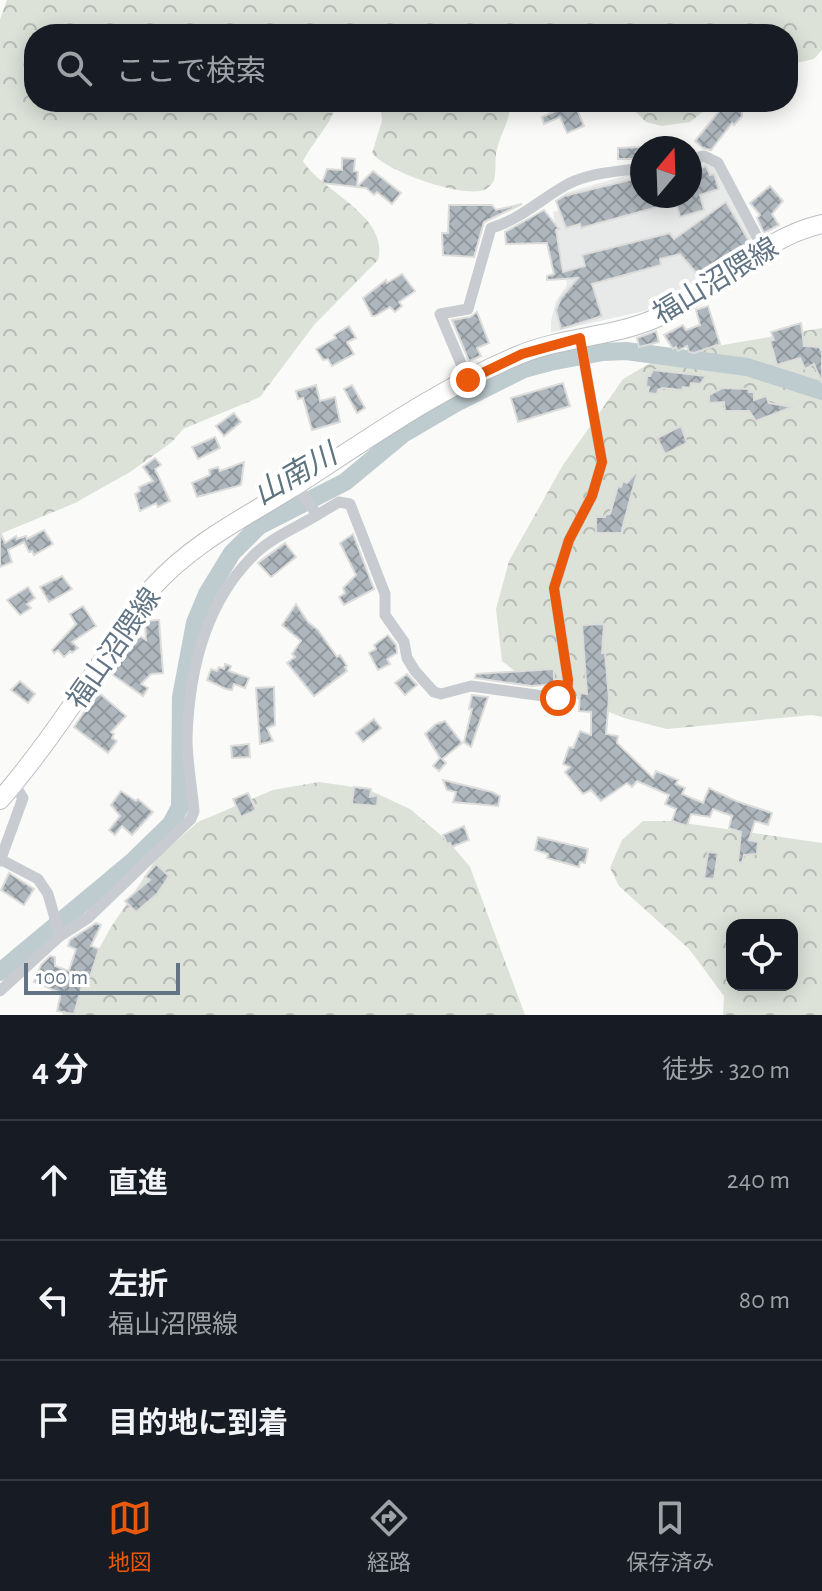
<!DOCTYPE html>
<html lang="ja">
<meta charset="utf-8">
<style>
body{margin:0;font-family:"Alegreya Sans","Noto Sans JP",sans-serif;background:#20242c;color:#f1f3f6}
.controls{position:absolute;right:24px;bottom:24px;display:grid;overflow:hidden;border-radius:16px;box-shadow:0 4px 20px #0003}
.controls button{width:72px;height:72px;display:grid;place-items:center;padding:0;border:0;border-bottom:2px solid #363941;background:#171b24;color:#f1f3f6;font:40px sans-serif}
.compass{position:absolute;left:630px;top:136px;width:72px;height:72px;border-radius:50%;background:#171b24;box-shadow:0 4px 20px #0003;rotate:19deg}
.scale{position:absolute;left:24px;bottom:20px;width:156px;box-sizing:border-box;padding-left:8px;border:4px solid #637585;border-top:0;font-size:22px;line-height:28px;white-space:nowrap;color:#637585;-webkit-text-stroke:6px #fff;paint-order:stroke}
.stop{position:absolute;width:24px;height:24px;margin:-18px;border:6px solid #ea580c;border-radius:50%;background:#fff}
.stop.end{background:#ea580c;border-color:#fff;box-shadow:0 2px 8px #0008}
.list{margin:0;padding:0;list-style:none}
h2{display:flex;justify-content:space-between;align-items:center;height:104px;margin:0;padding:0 32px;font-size:34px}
h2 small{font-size:26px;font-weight:400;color:#9ea1a6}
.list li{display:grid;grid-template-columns:52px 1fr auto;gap:24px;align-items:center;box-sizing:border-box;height:120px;padding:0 32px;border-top:2px solid #363941}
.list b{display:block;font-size:30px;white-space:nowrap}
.list p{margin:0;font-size:26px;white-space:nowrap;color:#9ea1a6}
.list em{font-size:26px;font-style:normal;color:#9ea1a6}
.icon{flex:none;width:44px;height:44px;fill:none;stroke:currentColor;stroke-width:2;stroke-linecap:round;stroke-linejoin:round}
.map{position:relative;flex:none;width:822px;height:1015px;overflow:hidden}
.search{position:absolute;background:#171b24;box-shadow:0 4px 20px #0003;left:24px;right:24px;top:24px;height:88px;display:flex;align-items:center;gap:20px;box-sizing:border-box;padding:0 28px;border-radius:32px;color:#9ea1a6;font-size:30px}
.sheet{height:464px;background:#171b24}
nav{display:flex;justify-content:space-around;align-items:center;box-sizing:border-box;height:112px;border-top:2px solid #363941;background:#171b24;font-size:22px;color:#9ea1a6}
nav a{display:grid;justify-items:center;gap:4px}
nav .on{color:#ea580c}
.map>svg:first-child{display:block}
</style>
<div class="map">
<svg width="822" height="1015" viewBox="0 0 822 1015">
<defs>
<pattern id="forest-crowns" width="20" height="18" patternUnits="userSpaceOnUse" patternTransform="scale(2)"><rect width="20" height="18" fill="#dce2d8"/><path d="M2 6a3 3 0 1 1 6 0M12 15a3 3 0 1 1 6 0" fill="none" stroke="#b6bcb5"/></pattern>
<pattern id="building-cross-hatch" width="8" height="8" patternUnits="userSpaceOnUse" patternTransform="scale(2)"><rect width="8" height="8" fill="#aeb7bd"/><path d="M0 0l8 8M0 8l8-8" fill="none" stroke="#91999f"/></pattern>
</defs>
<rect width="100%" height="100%" fill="#fafaf8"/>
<polygon fill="#e8e9e9" points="705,160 713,163 756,241 677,297 653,309 551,332 551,321 556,301 567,285 553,212 566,208 565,193 642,171 642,196 690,196 690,163"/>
<g fill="url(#forest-crowns)" fill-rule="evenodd">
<path d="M7 0H822V50L814 59 788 65V34H34V102H337C331 125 314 140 303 161 322 192 390 216 378 260L314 325 260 397 183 429 172 442 130 472 75 503 0 534V19Z"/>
<path d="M380 102H510C511 120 501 132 497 149 494 159 497 170 494 180 493 183 489 187 486 189 466 200 385 171 372 153L382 121Z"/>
<polygon points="626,102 715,102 690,122 662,126 646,122"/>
<polygon points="822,328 822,717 812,715 667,729 624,718 521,676 502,661 496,609 509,561 563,465 623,379 664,355"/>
<polygon points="319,782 367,789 410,809 449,842 470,867 525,1015 62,1015 111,927 157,858 198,822 273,790"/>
<path d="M643 821H670L822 843V1015H723L724 996 689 949 619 886 610 868 622 840ZM732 925H792V985H732Z"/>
</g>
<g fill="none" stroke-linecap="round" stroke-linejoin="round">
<polyline stroke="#becbcf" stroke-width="18" points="0,972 132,862 171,824 180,807 181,697 195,623 207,594 232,553 259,526 345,482 403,434 456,403 524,369 550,362 603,352 626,351 747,367 822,391"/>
</g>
<g fill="url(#building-cross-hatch)" stroke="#dcdcda" stroke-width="2">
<polygon points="560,102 574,102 584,126 567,133 560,117 544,124 542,117 564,107"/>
<polygon points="731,103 742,112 742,116 734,125 732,123 711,150 703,148 695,141 722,108 724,111"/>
<polygon points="642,147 642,159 618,159 618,148"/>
<polygon points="342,158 355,159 354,171 358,172 357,187 322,183 327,169 342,170"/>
<polygon points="706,166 710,175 714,174 719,189 700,195 704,210 680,217 674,196 690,196 690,172"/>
<polygon points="373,171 401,193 392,204 377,192 374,195 366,188 357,187"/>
<polygon points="642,177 642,196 659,196 661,206 581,228 580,224 566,228 556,201 564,196"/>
<polygon points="770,186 783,201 772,214 779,225 764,233 757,218 760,215 750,203"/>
<polygon points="726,202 749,241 719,265 699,276 680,254 660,259 661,265 592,284 602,316 561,329 556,310 561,298 578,278 547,280 547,276 554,274 547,243 506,244 505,232 544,210 559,229 556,230 563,272 585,266 582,255 670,233 674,239"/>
<polygon points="522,204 484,222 474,257 443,255 442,233 448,233 449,205 492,205 496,210"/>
<polygon points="402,274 415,291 399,302 402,306 395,312 390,307 375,316 372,316 363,298 386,280 387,283"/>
<polygon points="708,306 720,344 694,353 689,352 687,346 678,351 676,347 673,349 664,335 683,325 686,330 700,325 696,310"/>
<polygon points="477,312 489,343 477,348 481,356 469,361 452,320 470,317"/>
<polygon points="801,323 804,346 819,347 822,352 822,383 814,364 805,369 800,358 777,365 770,341 774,340 771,332"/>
<polygon points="349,326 356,338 347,342 354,354 332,366 328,359 323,360 316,349 336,338 334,335"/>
<polygon points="656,331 659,342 639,347 637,338"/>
<polygon points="653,370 706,376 700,384 691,383 690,388 683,387 682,390 662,388 658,390 657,394 648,393 649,387 646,387 647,376 650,376"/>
<polygon points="563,383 570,406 518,422 511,398"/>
<polygon points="316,385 320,401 335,397 340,422 312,430 303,398 298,399 296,391"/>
<polygon points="352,385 365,408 357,413 344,389"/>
<polygon points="722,388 749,389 749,392 754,392 754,400 766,396 769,403 792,407 756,421 749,411 725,411 724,402 709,403 709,395"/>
<polygon points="234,413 241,422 224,436 216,426"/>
<polygon points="681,426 687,443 665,454 657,438"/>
<polygon points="215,437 220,448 198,459 192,447"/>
<polygon points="155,458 161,465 155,469 170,501 158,507 156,503 140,511 135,494 140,491 139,487 153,481 143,467"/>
<polygon points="244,462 241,485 197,497 192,483 210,475 209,470 218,467 220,471"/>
<polygon points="638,470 621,533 596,533 596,517 605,517 605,515 610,514 618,486 621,487 623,481 627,483"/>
<polygon points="44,530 53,544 34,555 32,551 29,552 24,542 8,550 12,562 0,567 0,532 5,543 16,536 17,539 26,536 27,539"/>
<polygon points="353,534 374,589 344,605 339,597 345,593 343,588 356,575 340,543"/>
<polygon points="285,543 296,557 271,577 258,563"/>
<polygon points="62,576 72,589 49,602 40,587"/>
<polygon points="28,587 35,598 27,604 31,608 20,615 7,600"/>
<polygon points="296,604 308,622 318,630 337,657 340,655 347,666 345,667 347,671 314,696 287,663 295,657 292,654 301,641 282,625"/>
<polygon points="83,606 96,626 72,642 78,648 72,653 70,651 64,657 58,650 54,653 52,650 76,624 70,614"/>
<polygon points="159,620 163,673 151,674 141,684 148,688 143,696 109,672 135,633 146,640 145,621"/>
<polygon points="604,624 602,653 605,653 609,698 606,734 618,736 617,743 653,778 656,771 678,780 676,784 685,788 682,794 703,803 709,788 736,801 772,813 768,825 755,821 749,840 758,842 757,854 744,855 742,863 738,862 741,832 729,828 732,816 713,809 710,817 691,814 687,826 672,821 676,809 665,804 669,795 637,781 632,787 627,783 601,801 591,790 583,794 568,776 565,772 570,767 563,764 569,747 573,748 580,731 591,735 591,712 579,711 580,693 587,694 582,625"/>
<polygon points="388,635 396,645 397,653 387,659 390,664 378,670 369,653 376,649 374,645"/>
<polygon points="225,664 231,666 229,671 249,678 245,688 234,684 232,690 226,689 207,680 211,669 217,671 219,667 224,669"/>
<polygon points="554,669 554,684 532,686 475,678 476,674"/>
<polygon points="407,674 417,685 405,695 395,683"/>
<polygon points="20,681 35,694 28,703 11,690"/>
<polygon points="274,687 275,725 267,728 273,741 260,744 256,688"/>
<polygon points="98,692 126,716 111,732 114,734 112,738 117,741 108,753 74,727"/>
<polygon points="472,695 488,697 471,747 464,742 472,709 469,709"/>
<polygon points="374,719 381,728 363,742 356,733"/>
<polygon points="445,721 462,743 442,759 446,763 439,771 433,766 440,758 425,734 436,724"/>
<polygon points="249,744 250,757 232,758 231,746"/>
<polygon points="443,780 492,792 500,796 498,806 453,802 456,792 447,790"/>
<polygon points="354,787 371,789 370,797 378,795 377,806 352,804"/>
<polygon points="121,791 136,801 138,799 153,812 132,835 122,826 115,835 109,830 120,816 111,805"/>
<polygon points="248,793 256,810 241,817 233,799"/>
<polygon points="464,826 469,840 452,847 450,843 447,844 443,835"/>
<polygon points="538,837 588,849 585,863 580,862 579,867 547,858 548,854 535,850"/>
<polygon points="708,852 718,853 714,879 704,878"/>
<polygon points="156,864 169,876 157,894 136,912 125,901 150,880 145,877"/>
<polygon points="9,873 34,889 24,905 1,890"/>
<polygon points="96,923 101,925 91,946 99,949 90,977 85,976 74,1014 57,1011 61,993 34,982 41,965 50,956 55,957 55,966 69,971 76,949 68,946 70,940"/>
</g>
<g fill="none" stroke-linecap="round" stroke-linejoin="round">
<g stroke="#bbbfc3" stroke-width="20">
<path id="primary" d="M0 800C40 754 73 704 108 653 122 632 135 607 152 588 194 541 248 516 300 483 371 437 440 388 519 355 562 337 612 337 654 319 713 294 759 238 822 224"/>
</g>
<g stroke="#c8ccd0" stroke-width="11">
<polyline points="690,159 704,156 718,163 764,250"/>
<path d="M468 380 440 314 468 309 491 228C520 220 542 198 568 184 592 172 616 172 642 168"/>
<polyline points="297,485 317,515 339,502 350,504 385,594 385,615 404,642 407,658 415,671 434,692 441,694 471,686 558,698 567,694 568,680 554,588 569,540 592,496 602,462 580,338"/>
<polyline points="0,859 38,879 48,894 60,936"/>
<polyline points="0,861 23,798 14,784"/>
<path d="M0 991 60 936 88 918 191 819 194 811C192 788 187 762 187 738 189 673 204 606 251 558 268 539 296 528 317 515"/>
</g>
<use href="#primary" stroke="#fff" stroke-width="18"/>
</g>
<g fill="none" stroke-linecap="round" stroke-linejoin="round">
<polyline stroke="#ea580c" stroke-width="10" points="468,380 522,354 580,338 602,462 592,496 569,540 554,588 568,680 567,694 558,698"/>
</g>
<g text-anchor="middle" stroke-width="8" stroke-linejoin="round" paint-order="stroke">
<g font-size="28" fill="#637585" stroke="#fff">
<text transform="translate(715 280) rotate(-31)" y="10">福山沼隈線</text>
<text transform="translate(113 648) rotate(-55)" y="10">福山沼隈線</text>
</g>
<g font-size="30" font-style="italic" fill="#5e757e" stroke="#fff">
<text transform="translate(295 474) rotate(-30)" y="10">山南川</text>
</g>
</g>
</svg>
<div class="controls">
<button><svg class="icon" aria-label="locate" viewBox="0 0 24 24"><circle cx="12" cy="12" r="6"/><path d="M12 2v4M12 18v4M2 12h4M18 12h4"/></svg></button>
</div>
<svg class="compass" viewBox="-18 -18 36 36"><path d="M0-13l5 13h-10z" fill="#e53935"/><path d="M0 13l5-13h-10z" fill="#9ea1a6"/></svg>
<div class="scale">100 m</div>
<div class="stop" style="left:558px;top:698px"></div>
<div class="stop end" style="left:468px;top:380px"></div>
<div class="search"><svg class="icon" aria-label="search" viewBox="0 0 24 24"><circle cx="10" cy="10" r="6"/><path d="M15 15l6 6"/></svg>ここで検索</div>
</div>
<section class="sheet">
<h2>4 分<small>徒歩 · 320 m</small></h2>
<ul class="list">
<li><svg class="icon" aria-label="ahead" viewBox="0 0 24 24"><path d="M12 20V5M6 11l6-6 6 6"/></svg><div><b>直進</b></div><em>240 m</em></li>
<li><svg class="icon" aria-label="left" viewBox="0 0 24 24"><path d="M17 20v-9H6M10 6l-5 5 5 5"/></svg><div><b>左折</b><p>福山沼隈線</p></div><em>80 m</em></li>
<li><svg class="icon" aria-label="arrive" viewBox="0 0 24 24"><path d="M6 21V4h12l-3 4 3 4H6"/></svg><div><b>目的地に到着</b></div></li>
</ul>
</section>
<nav>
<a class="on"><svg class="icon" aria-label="map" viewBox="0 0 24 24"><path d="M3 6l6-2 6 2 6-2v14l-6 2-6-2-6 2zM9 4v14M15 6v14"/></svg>地図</a>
<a><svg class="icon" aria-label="directions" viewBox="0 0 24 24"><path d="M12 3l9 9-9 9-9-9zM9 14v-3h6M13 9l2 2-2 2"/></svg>経路</a>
<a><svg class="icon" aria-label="saved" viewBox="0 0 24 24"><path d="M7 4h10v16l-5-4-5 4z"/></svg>保存済み</a>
</nav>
